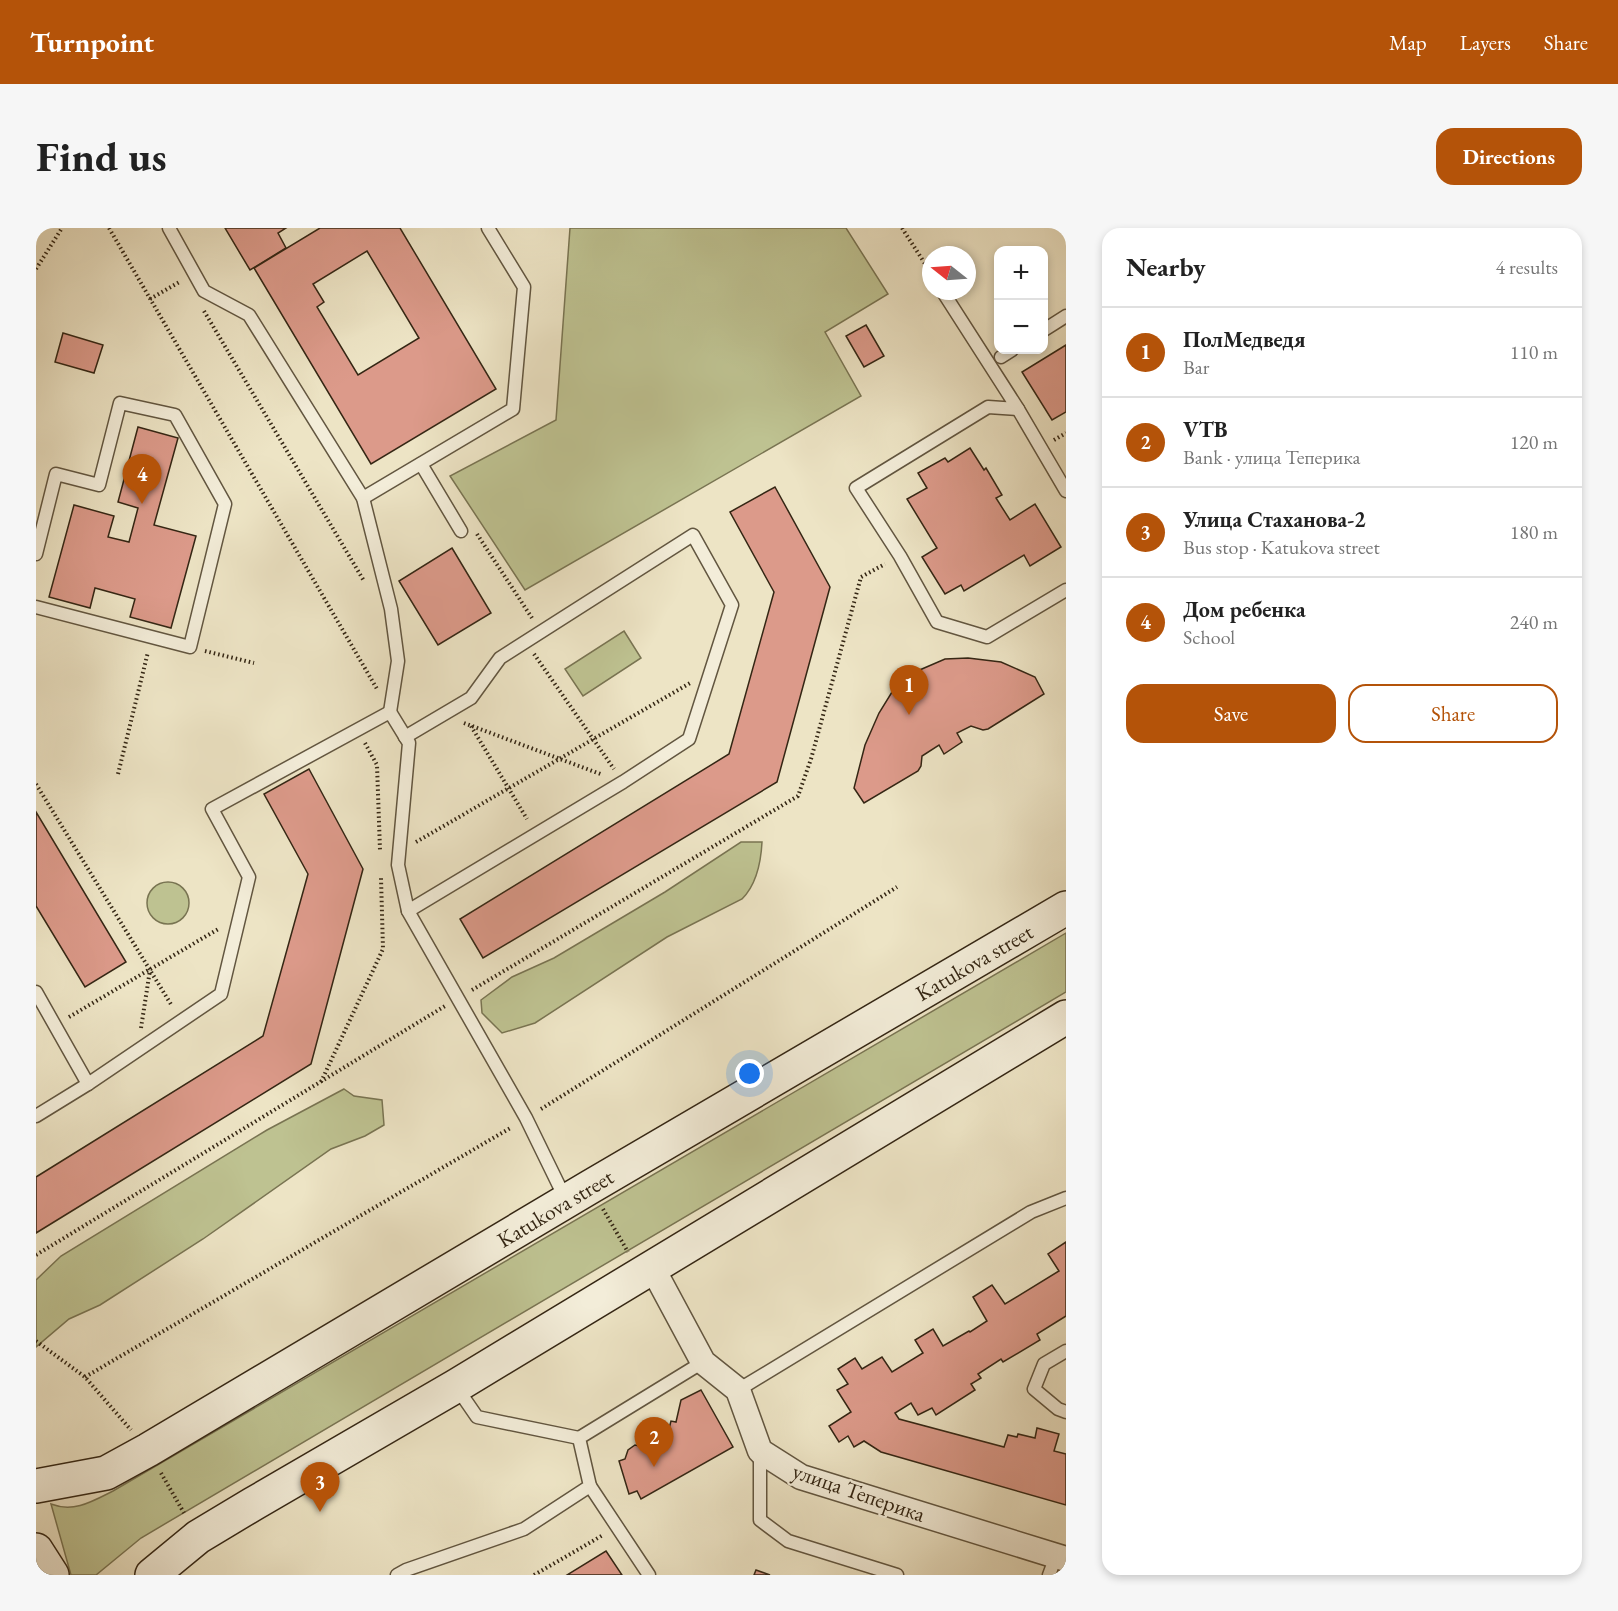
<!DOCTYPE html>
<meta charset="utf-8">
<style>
body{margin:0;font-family:"EB Garamond",serif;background:#f6f6f6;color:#222}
.controls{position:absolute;right:18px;top:18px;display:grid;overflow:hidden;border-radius:12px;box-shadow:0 3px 9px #0003}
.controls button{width:54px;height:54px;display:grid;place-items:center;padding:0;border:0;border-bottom:2px solid #e0e0e0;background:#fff;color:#222;font:30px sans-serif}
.compass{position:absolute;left:886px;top:18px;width:54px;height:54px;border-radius:50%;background:#fff;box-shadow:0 3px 9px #0003;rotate:287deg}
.you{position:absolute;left:714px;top:846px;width:21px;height:21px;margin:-15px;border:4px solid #fff;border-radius:50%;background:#1a73e8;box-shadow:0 0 0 9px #1a73e833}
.badge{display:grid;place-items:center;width:39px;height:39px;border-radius:50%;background:#b45309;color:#fff;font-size:20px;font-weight:700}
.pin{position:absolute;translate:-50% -50px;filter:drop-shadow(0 2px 3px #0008)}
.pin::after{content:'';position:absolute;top:32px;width:21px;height:18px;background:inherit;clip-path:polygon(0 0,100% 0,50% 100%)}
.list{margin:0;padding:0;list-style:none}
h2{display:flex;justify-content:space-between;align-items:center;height:78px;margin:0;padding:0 24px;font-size:26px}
h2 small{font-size:20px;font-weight:400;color:#767676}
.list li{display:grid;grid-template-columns:39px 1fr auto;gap:18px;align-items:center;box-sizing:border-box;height:90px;padding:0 24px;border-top:2px solid #e0e0e0}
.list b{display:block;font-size:22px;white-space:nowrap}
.list p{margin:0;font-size:20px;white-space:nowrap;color:#767676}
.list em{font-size:20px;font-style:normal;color:#767676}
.actions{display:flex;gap:12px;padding:18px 24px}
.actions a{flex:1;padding:14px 0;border:2px solid #b45309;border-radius:18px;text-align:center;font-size:21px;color:#b45309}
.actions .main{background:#b45309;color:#fff}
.map{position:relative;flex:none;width:1030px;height:1347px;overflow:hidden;border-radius:18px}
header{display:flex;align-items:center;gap:36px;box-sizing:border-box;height:84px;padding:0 30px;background:#b45309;color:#fff}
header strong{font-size:28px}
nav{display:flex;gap:33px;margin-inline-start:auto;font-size:21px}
.intro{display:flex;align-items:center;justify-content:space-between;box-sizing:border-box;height:144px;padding:0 36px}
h1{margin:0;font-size:42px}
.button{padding:15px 27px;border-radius:18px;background:#b45309;color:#fff;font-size:21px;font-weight:700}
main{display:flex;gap:36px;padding:0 36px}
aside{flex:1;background:#fff;border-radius:18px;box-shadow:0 3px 9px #0003}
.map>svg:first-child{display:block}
</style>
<header>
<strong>Turnpoint</strong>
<nav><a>Map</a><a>Layers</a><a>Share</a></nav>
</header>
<div class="intro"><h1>Find us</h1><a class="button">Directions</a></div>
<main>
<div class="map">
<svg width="1030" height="1347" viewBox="0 0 1030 1347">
<rect width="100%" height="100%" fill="#ede4c5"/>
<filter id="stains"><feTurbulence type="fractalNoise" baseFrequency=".00333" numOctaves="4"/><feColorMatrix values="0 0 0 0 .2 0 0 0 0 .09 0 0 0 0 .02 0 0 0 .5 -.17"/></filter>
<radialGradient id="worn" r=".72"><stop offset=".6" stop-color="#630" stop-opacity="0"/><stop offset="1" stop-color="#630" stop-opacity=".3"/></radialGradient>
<g fill="#bec291" stroke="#797452" stroke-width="1.5">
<polygon points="534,0 810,0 852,66 789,104 825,168 489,362 414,248 520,192"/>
<polygon points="588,403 605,430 547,468 529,441"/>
<path d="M705 614H726C725 634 721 656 706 671L631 709 499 795 466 805 446 785 445 772 476 749 518 730 629 664Z"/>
<circle cx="132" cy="675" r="21"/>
<path d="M1030 705V764L105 1310 60 1347H35L15 1276C38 1285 57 1273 77 1263Z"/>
<polygon points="308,861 318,868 346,872 348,897 329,908 295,921 167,1011 64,1077 33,1091 0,1119 0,1052 25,1028 231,902"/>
</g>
<g fill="#dc9a8a" stroke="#342614" stroke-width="1.5" fill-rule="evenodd">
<polygon points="189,0 250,0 242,5 250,20 214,42"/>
<path d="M284 0H364L460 161 335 236 218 40ZM331 23 383 110 322 147 281 79 288 74 277 56Z"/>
<polygon points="830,97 848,128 828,139 810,108"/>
<polygon points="27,105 67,117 58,145 19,134"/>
<polygon points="1030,117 1030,184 1016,192 986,144"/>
<polygon points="102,199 142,210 118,297 160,308 135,400 94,389 99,371 59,360 54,380 13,369 38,277 78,288 72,309 93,314 102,280 82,274"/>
<polygon points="934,220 948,242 950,240 966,267 960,270 974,292 999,276 1025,319 994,338 988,327 928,363 925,357 909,366 886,329 901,320 871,271 891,260 882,245 909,230 912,234"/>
<polygon points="739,259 794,359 741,554 447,730 424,691 693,526 738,364 694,284"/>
<polygon points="416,320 455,385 402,417 363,353"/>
<polygon points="932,430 965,434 999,449 1008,466 952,501 947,502 935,498 921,505 926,514 908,526 903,517 886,528 885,538 882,543 828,575 818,560 829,517 843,485 856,464 879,444 909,431"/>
<polygon points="273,541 327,641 275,836 0,1005 0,949 227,808 272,646 228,566"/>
<polygon points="0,584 90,734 49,759 0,678"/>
<polygon points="1030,1014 1030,1088 1001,1106 1004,1112 967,1134 965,1131 942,1146 945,1150 935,1156 939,1162 900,1187 896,1180 882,1187 875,1175 859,1185 863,1191 968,1219 972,1207 981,1209 982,1206 999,1210 1001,1200 1023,1206 1018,1223 1030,1226 1030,1277 845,1224 828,1213 818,1219 812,1208 803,1214 793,1198 815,1184 801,1162 812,1156 802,1141 819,1130 826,1141 846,1129 856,1144 887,1125 879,1112 897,1101 907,1118 933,1103 934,1104 951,1093 937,1069 956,1057 969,1076 1023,1043 1012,1026"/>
<polygon points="665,1162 697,1219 605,1271 601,1263 593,1266 583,1233 589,1231 592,1222 599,1217 621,1222 629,1216 635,1193 640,1194 645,1172"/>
<polygon points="570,1323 586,1347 531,1347"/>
<polygon points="720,1342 734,1347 718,1347"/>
</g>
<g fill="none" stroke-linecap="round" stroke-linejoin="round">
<g stroke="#625640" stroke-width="15">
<g id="service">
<polyline points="133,0 168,63 213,87 327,270 355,381 362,433 354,484"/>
<polyline points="907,64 982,181 952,179 820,260 864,328 901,394 951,409 1030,362"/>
<polyline points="1008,102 1030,88"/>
<polyline points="965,129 976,122"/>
<polyline points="982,181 1030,263"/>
<polyline points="385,236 425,303"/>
<polyline points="327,270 477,181 488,59 452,0"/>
<polyline points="0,326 20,246 63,257 84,175 139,187 189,276 154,419 0,379"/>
<polyline points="369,509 435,470 464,430 657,307 696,377 653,511 587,554 372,683"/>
<polyline points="0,764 52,856 185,766 213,649 176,581 354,484 373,515 362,637 372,683 490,890 530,972"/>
<polyline points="0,888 52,856"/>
<polyline points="1030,1123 1008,1136 998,1161 1022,1181 1030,1184"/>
<polyline points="421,1160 441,1189 543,1210"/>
<polyline points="702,1162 995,984 1030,970"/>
<polyline points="724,1223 724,1292 752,1313 861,1347"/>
<polyline points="554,1258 613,1347"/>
<polyline points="361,1347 370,1342 488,1301 554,1258 543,1210 667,1134"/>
<polyline points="1013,1347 1020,1328"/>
</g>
</g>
<g stroke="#625640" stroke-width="27">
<polyline id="minor" points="616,1039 667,1134 702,1162 724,1223 765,1249 1030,1331"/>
</g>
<g stroke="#342614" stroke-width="36">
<g id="secondary">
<polyline points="0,1258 70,1245 112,1222 554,959 1030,680"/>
<polyline points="0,1322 16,1347"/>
<polyline points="116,1347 162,1309 217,1276 420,1158 1030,789"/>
</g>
</g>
<g stroke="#342614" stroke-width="4" stroke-dasharray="1.5 3" stroke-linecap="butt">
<polyline points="73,0 341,461"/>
<polyline points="866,0 895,45"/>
<polyline points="0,41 26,0"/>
<polyline points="114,71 145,53"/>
<polyline points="168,83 328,353"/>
<polyline points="1018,212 1030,205"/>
<polyline points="441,306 496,390"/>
<polyline points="169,423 218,435"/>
<polyline points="498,426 578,541"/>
<polyline points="428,495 567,547"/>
<polyline points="435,498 491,591"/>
<polyline points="329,515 341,537 344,622"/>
<polyline points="82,546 112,424"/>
<polyline points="0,556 136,778"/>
<polyline points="380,614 654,455"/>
<polyline points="436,762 762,568 775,531 825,349 849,336"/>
<polyline points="33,789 184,700"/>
<polyline points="105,800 114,742"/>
<polyline points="285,854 347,721 345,650"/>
<polyline points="505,881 861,659"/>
<polyline points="567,981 592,1024"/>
<polyline points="0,1027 409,778"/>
<polyline points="0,1113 49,1149 95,1202"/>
<polyline points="49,1149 476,899"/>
<polyline points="125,1245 148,1285"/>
<polyline points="498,1347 567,1307"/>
</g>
<use href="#service" stroke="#f3edd9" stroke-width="12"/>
<use href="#minor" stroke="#f3edd9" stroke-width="24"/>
<use href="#secondary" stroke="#f3edd9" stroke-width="33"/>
</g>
<g text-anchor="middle" stroke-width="4.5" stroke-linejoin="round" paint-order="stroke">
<g font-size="22" fill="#342614" stroke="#f3edd9">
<text transform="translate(938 734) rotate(-30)" y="8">Katukova street</text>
<text transform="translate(519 980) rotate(-31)" y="8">Katukova street</text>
<text transform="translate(823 1264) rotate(19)" y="8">улица Теперика</text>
</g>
</g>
<rect width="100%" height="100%" filter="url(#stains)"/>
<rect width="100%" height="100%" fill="url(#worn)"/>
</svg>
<div class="controls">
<button>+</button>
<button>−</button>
</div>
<svg class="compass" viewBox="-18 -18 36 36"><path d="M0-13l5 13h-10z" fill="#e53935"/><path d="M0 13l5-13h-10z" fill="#767676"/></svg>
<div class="you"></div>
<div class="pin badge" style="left:873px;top:487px">1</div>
<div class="pin badge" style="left:618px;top:1239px">2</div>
<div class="pin badge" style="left:284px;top:1284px">3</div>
<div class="pin badge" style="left:106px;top:276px">4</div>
</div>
<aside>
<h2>Nearby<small>4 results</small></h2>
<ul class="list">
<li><span class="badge">1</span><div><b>ПолМедведя</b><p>Bar</p></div><em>110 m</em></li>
<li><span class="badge">2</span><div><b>VTB</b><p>Bank · улица Теперика</p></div><em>120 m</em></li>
<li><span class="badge">3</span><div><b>Улица Стаханова-2</b><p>Bus stop · Katukova street</p></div><em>180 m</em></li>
<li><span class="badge">4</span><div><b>Дом ребенка</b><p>School</p></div><em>240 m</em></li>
</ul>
<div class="actions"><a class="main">Save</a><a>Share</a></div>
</aside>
</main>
